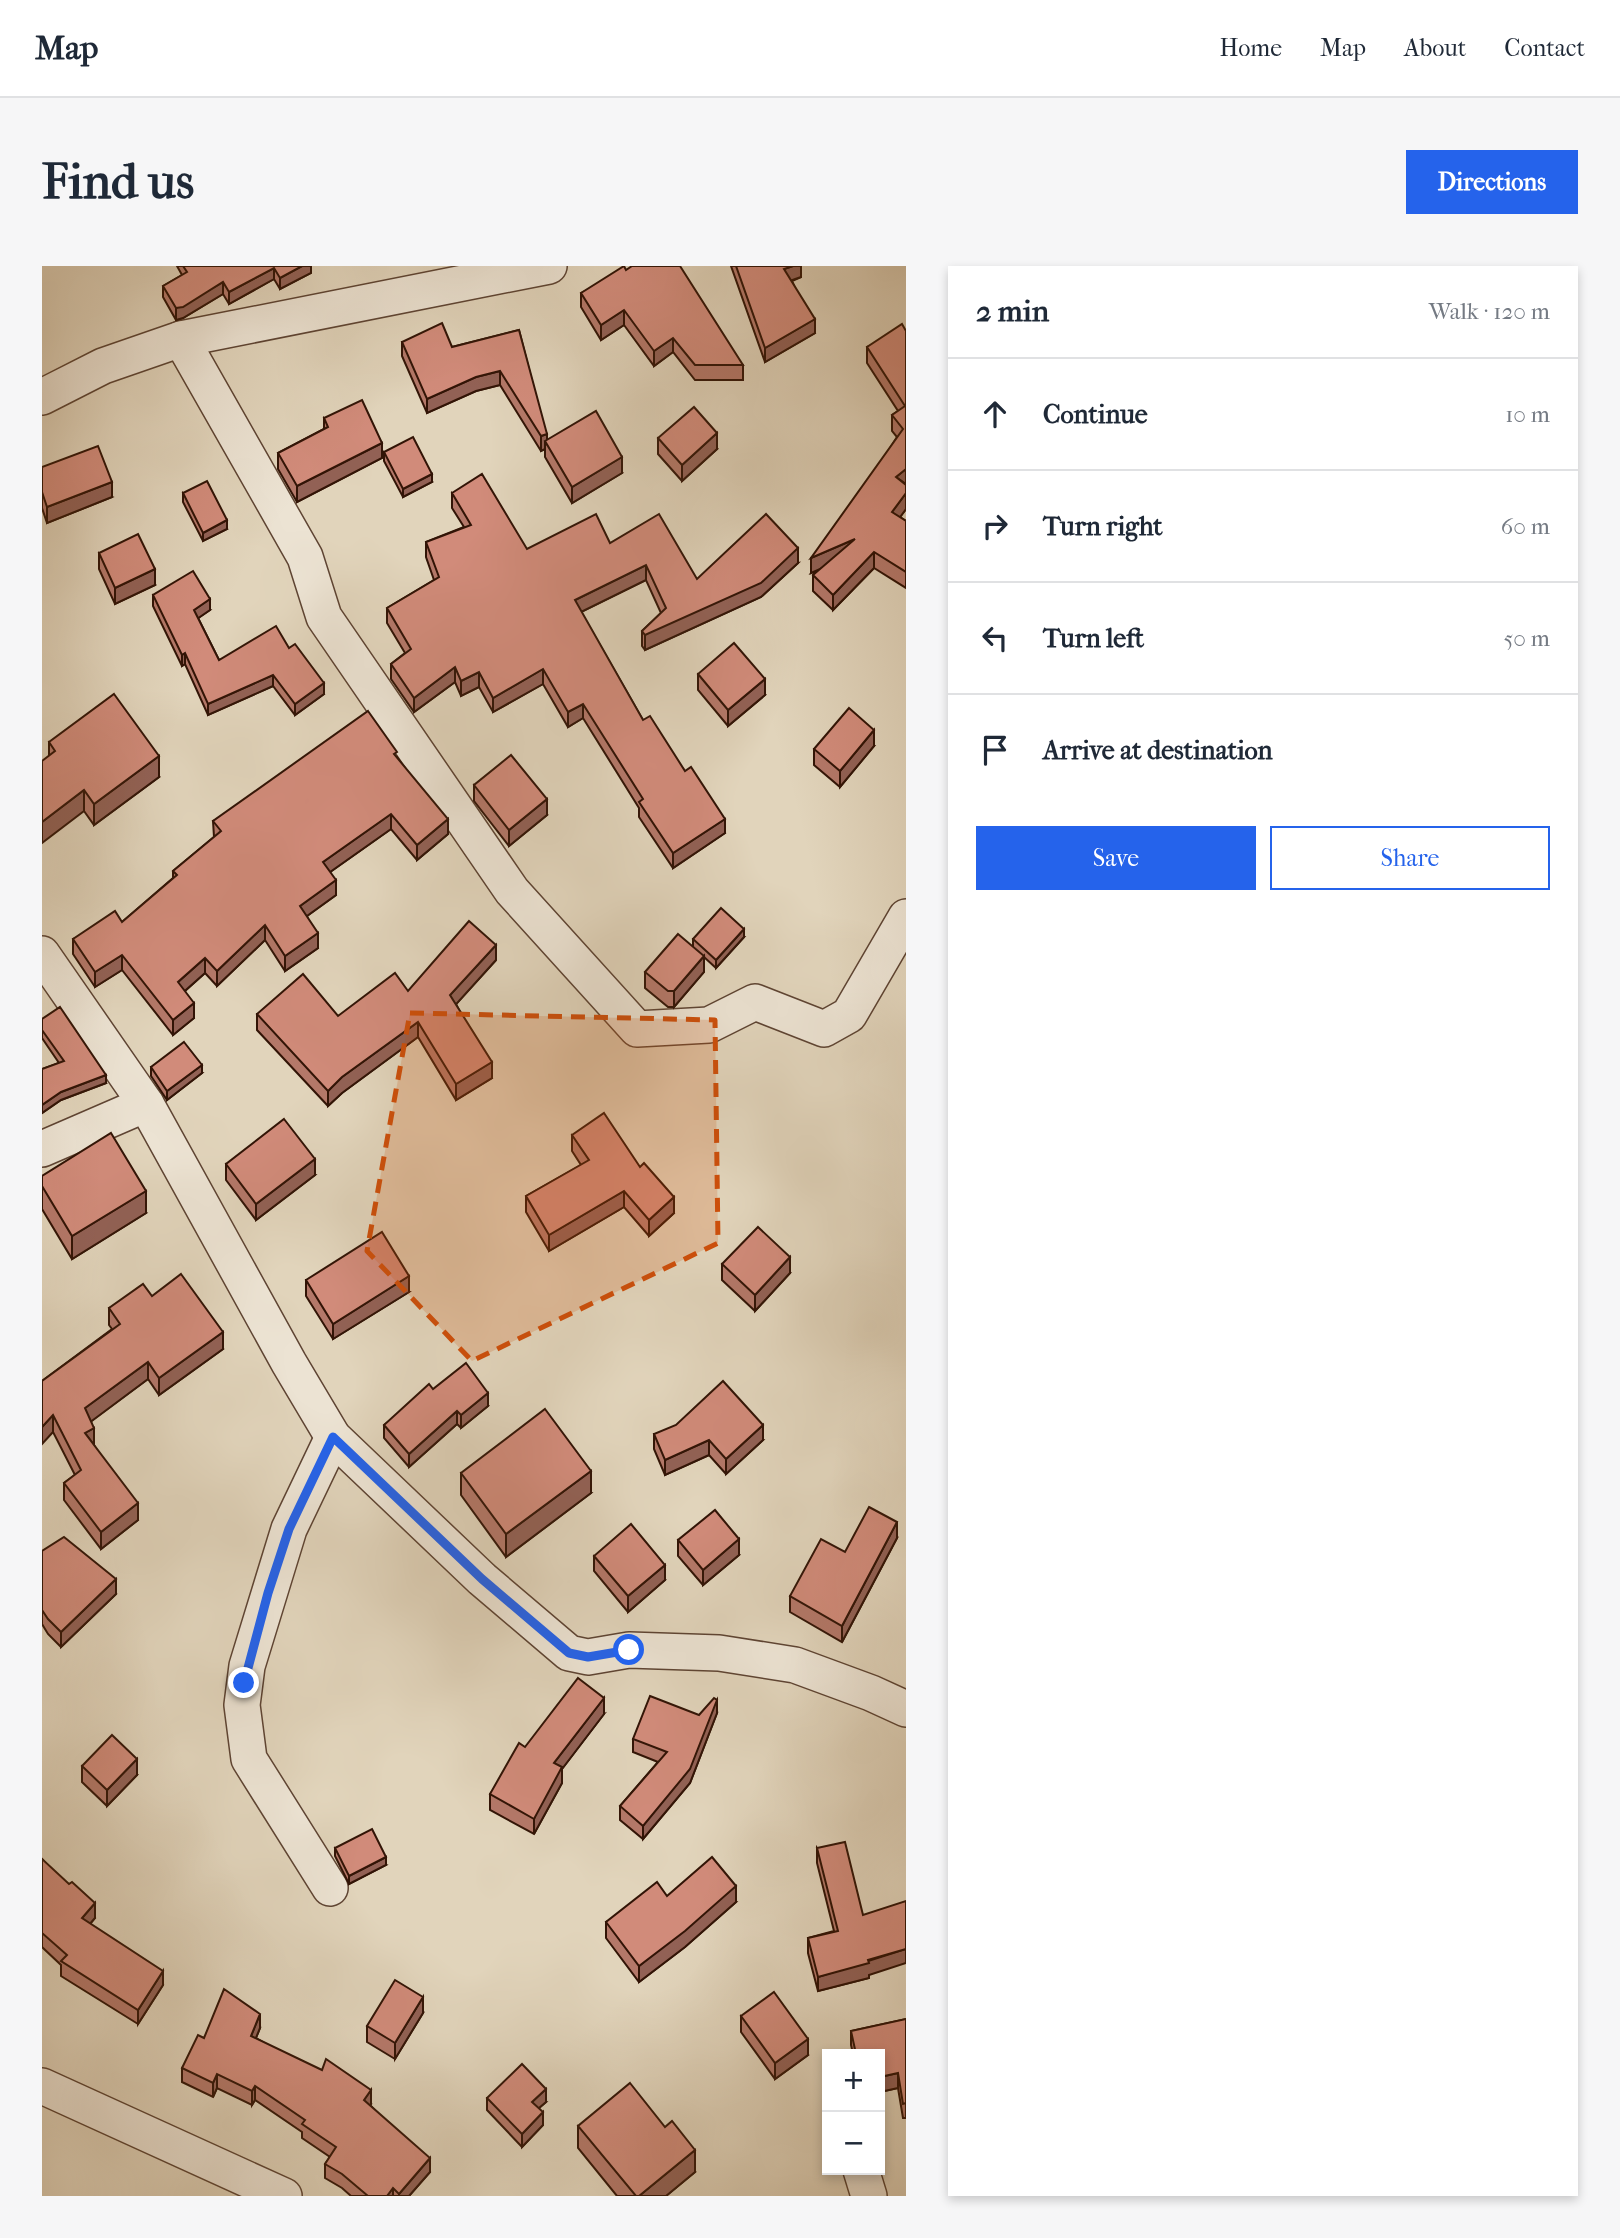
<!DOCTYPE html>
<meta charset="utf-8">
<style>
body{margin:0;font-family:"IM FELL French Canon",serif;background:#f6f6f7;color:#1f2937}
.controls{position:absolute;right:21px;bottom:21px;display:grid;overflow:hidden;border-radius:0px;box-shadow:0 4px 10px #0003}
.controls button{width:63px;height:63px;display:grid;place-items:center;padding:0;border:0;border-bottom:2px solid #e0e1e3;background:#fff;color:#1f2937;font:35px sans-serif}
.stop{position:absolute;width:21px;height:21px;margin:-16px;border:5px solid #2563eb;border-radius:50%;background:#fff}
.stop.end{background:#2563eb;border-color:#fff;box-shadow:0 2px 7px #0008}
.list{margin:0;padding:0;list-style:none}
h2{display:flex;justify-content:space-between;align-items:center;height:91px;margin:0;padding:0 28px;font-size:30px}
h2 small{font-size:23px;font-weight:400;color:#747a83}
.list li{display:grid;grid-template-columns:46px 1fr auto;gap:21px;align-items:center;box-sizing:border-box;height:112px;padding:0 28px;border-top:2px solid #e0e1e3}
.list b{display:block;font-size:26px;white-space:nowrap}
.list em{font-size:23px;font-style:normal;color:#747a83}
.actions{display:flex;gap:14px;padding:21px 28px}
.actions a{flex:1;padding:16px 0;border:2px solid #2563eb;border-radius:0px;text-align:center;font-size:24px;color:#2563eb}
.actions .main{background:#2563eb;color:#fff}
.icon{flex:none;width:38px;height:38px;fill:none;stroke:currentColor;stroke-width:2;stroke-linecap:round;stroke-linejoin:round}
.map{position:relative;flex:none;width:864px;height:1930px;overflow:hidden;border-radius:0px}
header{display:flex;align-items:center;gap:42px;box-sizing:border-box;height:98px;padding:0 35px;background:#fff;border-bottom:2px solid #e0e1e3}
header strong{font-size:33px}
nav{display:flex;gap:38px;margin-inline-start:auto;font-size:24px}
.intro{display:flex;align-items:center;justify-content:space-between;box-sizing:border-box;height:168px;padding:0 42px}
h1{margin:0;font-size:49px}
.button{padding:18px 32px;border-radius:0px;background:#2563eb;color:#fff;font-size:24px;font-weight:700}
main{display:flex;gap:42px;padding:0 42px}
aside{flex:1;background:#fff;border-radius:0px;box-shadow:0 4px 10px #0003}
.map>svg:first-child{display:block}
</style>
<header>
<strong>Map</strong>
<nav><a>Home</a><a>Map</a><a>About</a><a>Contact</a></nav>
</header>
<div class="intro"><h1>Find us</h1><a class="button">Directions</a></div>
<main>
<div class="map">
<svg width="864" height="1930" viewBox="0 0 864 1930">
<rect width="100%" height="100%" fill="#e1d4bb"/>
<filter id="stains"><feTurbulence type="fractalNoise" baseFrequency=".00286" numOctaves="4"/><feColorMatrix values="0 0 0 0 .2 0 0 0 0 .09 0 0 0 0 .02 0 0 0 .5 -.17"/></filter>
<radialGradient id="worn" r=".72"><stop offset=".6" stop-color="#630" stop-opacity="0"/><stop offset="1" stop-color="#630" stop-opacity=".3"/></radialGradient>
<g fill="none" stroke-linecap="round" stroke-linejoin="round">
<g stroke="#5e4433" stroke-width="38">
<g id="minor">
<polyline points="139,73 263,291 282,351 470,625 595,763 667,759 713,736 782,763 807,749 864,651"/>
<polyline points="0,131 61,100 139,73 507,0"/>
<polyline points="0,688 104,838 247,1097 291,1171 440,1313 527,1387 546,1391 587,1384 677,1387 753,1399 829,1427 864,1443"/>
<polyline points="0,883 104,838"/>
<polyline points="288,1622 207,1493 200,1439 205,1400 247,1263 291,1171"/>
<polyline points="0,1820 242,1930"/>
<polyline points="819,1904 827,1930"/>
</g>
</g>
<use href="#minor" stroke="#ece3d3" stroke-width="35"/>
</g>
<g fill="#b47869" stroke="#321406" stroke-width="2">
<polygon points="135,0 269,0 269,7 238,23 232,13 187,38 181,28 141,52 134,54 121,31 121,20 140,9"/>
<polygon points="689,0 759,0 759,11 750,15 773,67 723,96"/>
<polygon points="584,4 701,99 701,114 653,114 631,86 612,100 582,59 559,74 539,41 539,27"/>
<polygon points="477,64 505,174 580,207 530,237 503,191 503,183 499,185 458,119 434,125 385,147 360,90 360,76 410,81"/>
<polygon points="864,65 864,243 858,251 864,255 864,322 832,302 791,344 771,325 771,309 777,304 769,307 855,171 850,165 850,149 856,145 825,97 825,81"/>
<polygon points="282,152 340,192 255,236 236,203 236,187 282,163"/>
<polygon points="616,172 675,183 640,215 616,188"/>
<polygon points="342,186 390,216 361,231 342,195"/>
<polygon points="0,201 70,231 5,257 0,242"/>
<polygon points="141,227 185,263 161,275 141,236"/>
<polygon points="410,227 485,283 568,277 655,313 756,297 719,331 603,384 600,380 600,365 619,347 604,314 539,346 601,454 643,505 683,567 631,602 597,551 597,542 541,452 526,461 501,418 451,446 437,421 419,430 413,416 372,446 349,413 349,398 363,387 345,357 345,342 392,314 384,291 384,276 422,261 410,242"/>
<polygon points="57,287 113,319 73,338 57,303"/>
<polygon points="111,329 168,344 156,352 177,394 247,382 282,428 253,449 231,420 166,449 143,398 140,400 111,340"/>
<polygon points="656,408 723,429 686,460 656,424"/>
<polygon points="7,476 117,511 52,559 42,545 7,490"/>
<polygon points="832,480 798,521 772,499 772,483"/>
<polygon points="355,491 406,568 375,594 349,563 288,606 294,629 265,650 276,682 243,705 223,674 175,720 163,707 143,725 152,752 131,769 80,704 53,721 31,688 31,673 80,656 131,612 131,605 172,571 171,555"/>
<polygon points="432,519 505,549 467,580 432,535"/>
<polygon points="702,671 674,702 662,691 662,706 632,741 626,741 603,722 603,706 651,681 651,673"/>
<polygon points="454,694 414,738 450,812 414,834 376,771 300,827 286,840 215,764 215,748 296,750"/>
<polygon points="0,753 64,817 19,834 0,847 0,803 17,797 0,772"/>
<polygon points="109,801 160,807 125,834 109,810"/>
<polygon points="530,869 598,901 632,947 607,970 582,941 507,985 484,946 484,930 539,899 530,885"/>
<polygon points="184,898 273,909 214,954 184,914"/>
<polygon points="0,910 104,947 30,993 0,943"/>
<polygon points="680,998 748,1007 713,1045 680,1014"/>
<polygon points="264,1014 367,1026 291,1073 264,1030"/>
<polygon points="110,1030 181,1083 117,1129 106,1113 49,1155 52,1179 96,1254 59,1283 22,1234 22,1217 33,1209 11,1166 0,1115 70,1063 67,1059 67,1042"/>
<polygon points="391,1123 446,1140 419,1162 415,1158 367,1201 342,1172 342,1159"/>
<polygon points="612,1168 721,1174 684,1208 667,1189 623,1209 612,1183"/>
<polygon points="419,1207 549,1227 464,1291 419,1229"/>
<polygon points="855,1272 800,1376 748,1346 748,1330 803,1286"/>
<polygon points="636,1274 697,1289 661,1319 636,1290"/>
<polygon points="0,1285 74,1328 19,1381 6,1368 0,1358"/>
<polygon points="552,1290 623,1314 586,1346 552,1305"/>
<polygon points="675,1447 648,1517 601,1573 578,1554 578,1540 616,1496 591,1486 591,1473 657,1449"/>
<polygon points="562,1448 520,1503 520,1517 492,1568 448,1544 448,1528 483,1481"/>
<polygon points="40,1500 95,1509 65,1540 40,1516"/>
<polygon points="293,1582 344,1599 307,1618 293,1590"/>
<polygon points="775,1582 821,1649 827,1709 827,1712 776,1725 766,1687 766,1672 792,1665 775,1597"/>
<polygon points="0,1593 53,1652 48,1658 121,1719 96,1758 19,1710 19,1699 0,1681"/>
<polygon points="625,1630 694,1636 643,1681 597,1716 564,1672 564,1656"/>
<polygon points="381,1747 353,1793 325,1776 325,1760"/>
<polygon points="699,1750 766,1789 733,1813 699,1766"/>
<polygon points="864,1753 864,1852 861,1852 856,1822 838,1826 838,1788 811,1788 809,1779 809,1765"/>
<polygon points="218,1762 214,1772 329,1838 328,1839 388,1906 367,1930 309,1930 300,1922 283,1912 283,1898 288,1891 260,1872 260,1866 213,1834 210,1839 175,1822 171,1831 140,1816 140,1802 162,1772"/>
<polygon points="445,1832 504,1836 497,1842 501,1859 480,1881 445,1844"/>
<polygon points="536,1860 653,1906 624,1930 575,1930 536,1882"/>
</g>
<g fill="#926155" stroke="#321406" stroke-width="2">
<polygon points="260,0 269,0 269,7 238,23 238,12"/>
<polygon points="751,0 759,0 759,11 742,17 742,3"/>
<polygon points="232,2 232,13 187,38 187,26"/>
<polygon points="181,16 181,28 141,52 134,54 134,42"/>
<polygon points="582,44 582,59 559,74 559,59"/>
<polygon points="773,53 773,67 723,96 723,82"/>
<polygon points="631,72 631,86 612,100 612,85"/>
<polygon points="458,105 458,119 434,125 385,147 385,133 434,111"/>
<polygon points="675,167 675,183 640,215 640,199"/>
<polygon points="505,168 505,179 503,175 503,183 499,185 499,170"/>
<polygon points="340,177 340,192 255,236 255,220"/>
<polygon points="580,191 580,207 530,237 530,221"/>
<polygon points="864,203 864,218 854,211"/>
<polygon points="390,208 390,216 361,231 361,223"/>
<polygon points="70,216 70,231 5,257 5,241"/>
<polygon points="864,227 864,243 850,262 850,246"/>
<polygon points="185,254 185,263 161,275 161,267"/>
<polygon points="813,273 813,288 769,307 769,292"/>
<polygon points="756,282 756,297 719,331 603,384 603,369"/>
<polygon points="832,286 832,302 791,344 791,329"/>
<polygon points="604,299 604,314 533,349 533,334"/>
<polygon points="113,303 113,319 73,338 73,322"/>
<polygon points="168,333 168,344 152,355 152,344"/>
<polygon points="143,387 143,398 140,400 140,389"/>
<polygon points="413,401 413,416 372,446 372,432"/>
<polygon points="501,403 501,418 451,446 451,432"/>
<polygon points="437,406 437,421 419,430 419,415"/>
<polygon points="231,409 231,420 166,449 166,438"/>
<polygon points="723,413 723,429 686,460 686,444"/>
<polygon points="282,417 282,428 253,449 253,438"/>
<polygon points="541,438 541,452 526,461 526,446"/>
<polygon points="832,464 832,480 798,521 798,505"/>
<polygon points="117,490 117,511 52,559 52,538"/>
<polygon points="42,524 42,545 0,577 0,556"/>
<polygon points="505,533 505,549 467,580 467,564"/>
<polygon points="349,548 349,563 281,611 281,596"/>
<polygon points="406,553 406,568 375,594 375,579"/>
<polygon points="683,553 683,567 631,602 631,587"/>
<polygon points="294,614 294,629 258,655 258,640"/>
<polygon points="223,659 223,674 175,720 175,705"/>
<polygon points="702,663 702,671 674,702 674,694"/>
<polygon points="276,667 276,682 243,705 243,690"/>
<polygon points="454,679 454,694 408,745 408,729"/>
<polygon points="80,689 80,704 53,721 53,706"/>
<polygon points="662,690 662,706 632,741 632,725"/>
<polygon points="163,692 163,707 136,731 136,716"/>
<polygon points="152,737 152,752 131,769 131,754"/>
<polygon points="376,756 376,771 300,827 286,840 286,825 300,811"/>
<polygon points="450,796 450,812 414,834 414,818"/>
<polygon points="160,799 160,807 125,834 125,825"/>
<polygon points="64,809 64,817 19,834 0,847 0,839 19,826"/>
<polygon points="273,893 273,909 214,954 214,938"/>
<polygon points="104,925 104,947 30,993 30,970"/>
<polygon points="582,925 582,941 507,985 507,969"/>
<polygon points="632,931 632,947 607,970 607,954"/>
<polygon points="748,991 748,1007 713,1045 713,1029"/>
<polygon points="367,1010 367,1026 291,1073 291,1058"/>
<polygon points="181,1066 181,1083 117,1129 117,1112"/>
<polygon points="106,1096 106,1113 43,1160 43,1142"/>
<polygon points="446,1127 446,1140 419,1162 419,1149"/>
<polygon points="415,1145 415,1158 367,1201 367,1188"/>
<polygon points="11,1149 11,1166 0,1178 0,1161"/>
<polygon points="721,1159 721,1174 684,1208 684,1193"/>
<polygon points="52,1162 52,1179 43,1167"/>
<polygon points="667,1174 667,1189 623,1209 623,1194"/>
<polygon points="549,1205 549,1227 464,1291 464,1268"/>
<polygon points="96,1237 96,1254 59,1283 59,1266"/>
<polygon points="855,1256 855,1272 800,1376 800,1360"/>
<polygon points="697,1273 697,1289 661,1319 661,1304"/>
<polygon points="623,1299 623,1314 586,1346 586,1330"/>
<polygon points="74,1313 74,1328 19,1381 19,1366"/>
<polygon points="562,1432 562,1448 520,1503 520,1517 492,1568 492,1553 512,1497"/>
<polygon points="675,1434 675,1447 648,1517 601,1573 601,1560"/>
<polygon points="95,1493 95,1509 65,1540 65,1524"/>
<polygon points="344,1591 344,1599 307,1618 307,1610"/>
<polygon points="694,1620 694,1636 643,1681 597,1716 597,1700"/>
<polygon points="53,1637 53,1652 40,1667 40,1652"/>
<polygon points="864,1683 864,1697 827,1709 827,1712 776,1725 776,1711"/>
<polygon points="121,1705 121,1719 96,1758 96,1744"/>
<polygon points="381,1731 381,1747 353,1793 353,1777"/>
<polygon points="218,1748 218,1762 209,1784 209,1770"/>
<polygon points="766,1773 766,1789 733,1813 733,1797"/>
<polygon points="856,1807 856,1822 838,1826 838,1811"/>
<polygon points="175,1808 175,1822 171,1831 171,1817"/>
<polygon points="213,1820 213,1834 210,1839 210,1825"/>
<polygon points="504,1823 504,1836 490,1848 490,1836"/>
<polygon points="329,1824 329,1838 322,1848 322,1834"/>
<polygon points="501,1846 501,1859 480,1881 480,1868"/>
<polygon points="653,1884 653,1906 624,1930 597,1930"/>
<polygon points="388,1892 388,1906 367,1930 357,1930 357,1928"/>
<polygon points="351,1922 351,1930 345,1930"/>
</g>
<g fill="#d18b7a" stroke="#321406" stroke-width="2">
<polygon points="141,0 260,0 238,12 232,2 187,26 181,16 141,41 134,42 121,20 145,6"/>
<polygon points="582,0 584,4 590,0 638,0 701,99 653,99 631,72 612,85 582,44 559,59 539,27"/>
<polygon points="694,0 751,0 742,3 773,53 723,82"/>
<polygon points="400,57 410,81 477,64 505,168 499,170 458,105 434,111 385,133 360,76"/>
<polygon points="860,58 864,65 864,203 854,211 864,219 864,227 850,246 864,255 864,306 832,286 791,329 771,309 813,273 769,292 861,163 850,149 863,140 825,81"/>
<polygon points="320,134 340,177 255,220 236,187 286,161 282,152"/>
<polygon points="652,141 675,167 640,199 616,172"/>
<polygon points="554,145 580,191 530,221 503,175"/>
<polygon points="371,171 390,208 361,223 342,186"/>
<polygon points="56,180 70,216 5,241 0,226 0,201"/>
<polygon points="440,208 485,283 554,248 568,277 617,248 655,313 724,248 756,282 719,317 603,369 600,365 624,342 604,299 533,334 601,454 608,450 643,505 649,501 683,553 631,587 597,536 601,533 541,438 526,446 501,403 451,432 437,406 419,415 413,401 372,432 349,398 369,383 345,342 397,311 384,276 429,259 410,227"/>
<polygon points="165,215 185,254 161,267 141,227"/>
<polygon points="96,268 113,303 73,322 57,287"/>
<polygon points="151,305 168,333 152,344 177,394 234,360 247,382 253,378 282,417 253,438 231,409 166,438 143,387 140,389 111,329"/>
<polygon points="692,377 723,413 686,444 656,408"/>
<polygon points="72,428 117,490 52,538 42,524 0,556 0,495 13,485 7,476"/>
<polygon points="807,442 832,464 798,505 772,483"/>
<polygon points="326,445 355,486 352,488 406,553 375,579 349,548 281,596 294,614 258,640 276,667 243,690 223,659 175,705 163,692 136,716 152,737 131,754 80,689 53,706 31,673 73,645 80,656 135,609 131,605 179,565 171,555"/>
<polygon points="469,489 505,533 467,564 432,519"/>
<polygon points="679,642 702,663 674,694 651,673"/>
<polygon points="427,655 454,679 408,729 450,796 414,818 376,756 300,811 286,825 215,748 261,708 296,750 353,707 366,725"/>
<polygon points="636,668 662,690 632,725 626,725 603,706"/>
<polygon points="18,741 64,809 19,826 0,839 0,803 22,795 0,764 0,753"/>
<polygon points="142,776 160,799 125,825 109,801"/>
<polygon points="562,847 598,901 602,897 632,931 607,954 582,925 507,969 484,930 547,894 530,869"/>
<polygon points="242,853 273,893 214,938 184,898"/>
<polygon points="69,867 104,925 30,970 0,920 0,910"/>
<polygon points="716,961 748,991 713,1029 680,998"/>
<polygon points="340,966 367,1010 291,1058 264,1014"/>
<polygon points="139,1008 181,1066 117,1112 106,1096 43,1142 52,1162 43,1167 96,1237 59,1266 22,1217 39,1204 11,1149 0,1161 0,1115 78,1058 67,1042 101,1018 110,1030"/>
<polygon points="424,1097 446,1127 419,1149 415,1145 367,1188 342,1159 387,1118 391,1123"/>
<polygon points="681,1115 721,1159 684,1193 667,1174 623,1194 612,1168 634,1159"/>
<polygon points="503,1143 549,1205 464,1268 419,1207"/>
<polygon points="827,1241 855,1256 800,1360 748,1330 779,1273 803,1286"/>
<polygon points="673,1244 697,1273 661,1304 636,1274"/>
<polygon points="589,1258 623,1299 586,1330 552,1290"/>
<polygon points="22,1271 74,1313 19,1366 6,1353 0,1344 0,1285"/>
<polygon points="536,1412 562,1432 512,1497 520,1501 492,1553 448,1528 477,1477 483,1481"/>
<polygon points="608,1430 657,1449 672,1432 675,1434 648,1503 601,1560 578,1540 625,1486 591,1473"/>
<polygon points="70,1469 95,1493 65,1524 40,1500"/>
<polygon points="330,1563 344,1591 307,1610 293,1582"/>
<polygon points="803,1576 821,1649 864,1635 864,1683 826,1694 827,1697 776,1711 766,1672 796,1665 775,1582"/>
<polygon points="670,1591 694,1620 643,1665 597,1700 564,1656 615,1616 625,1630"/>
<polygon points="0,1593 27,1618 30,1616 53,1637 40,1652 121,1705 96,1744 19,1695 25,1689 0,1667"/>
<polygon points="353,1714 381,1731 353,1777 325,1760"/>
<polygon points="182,1723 218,1748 209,1770 280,1804 284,1793 329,1824 322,1834 388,1892 357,1928 351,1922 345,1930 326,1930 300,1908 283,1898 294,1881 260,1858 263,1854 213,1820 210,1825 175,1808 171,1817 140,1802 156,1769 162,1772"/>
<polygon points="732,1726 766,1773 733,1797 699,1750"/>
<polygon points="864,1753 864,1837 861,1838 856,1807 838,1811 838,1788 814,1788 809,1765"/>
<polygon points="480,1798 504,1823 490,1836 501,1846 480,1868 445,1832"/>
<polygon points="588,1817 623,1861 630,1855 653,1884 597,1930 594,1930 536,1860"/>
</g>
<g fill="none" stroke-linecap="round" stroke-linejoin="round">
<polyline stroke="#2563eb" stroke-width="9" points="202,1417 226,1327 247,1263 291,1171 440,1313 527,1387 546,1391 587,1384"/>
</g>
<path fill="#cd4f0b" fill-opacity="0.2" stroke="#cd4f0b" stroke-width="5" stroke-dasharray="14 9" stroke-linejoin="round" d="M368 747 673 754 676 977 430 1095 325 985Z"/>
<rect width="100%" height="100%" filter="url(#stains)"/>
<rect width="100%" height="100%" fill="url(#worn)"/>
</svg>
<div class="controls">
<button>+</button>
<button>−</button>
</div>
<div class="stop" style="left:587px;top:1384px"></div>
<div class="stop end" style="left:202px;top:1417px"></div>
</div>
<aside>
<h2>2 min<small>Walk · 120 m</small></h2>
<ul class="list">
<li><svg class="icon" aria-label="ahead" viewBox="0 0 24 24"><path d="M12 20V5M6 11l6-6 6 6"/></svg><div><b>Continue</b></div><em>10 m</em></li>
<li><svg class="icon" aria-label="right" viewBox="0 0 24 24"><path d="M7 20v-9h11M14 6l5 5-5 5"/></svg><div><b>Turn right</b></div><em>60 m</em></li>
<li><svg class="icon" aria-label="left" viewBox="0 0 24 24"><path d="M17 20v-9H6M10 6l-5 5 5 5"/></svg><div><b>Turn left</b></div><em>50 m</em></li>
<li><svg class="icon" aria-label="arrive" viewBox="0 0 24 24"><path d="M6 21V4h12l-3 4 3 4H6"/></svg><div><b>Arrive at destination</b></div></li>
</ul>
<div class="actions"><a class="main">Save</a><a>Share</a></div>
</aside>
</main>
